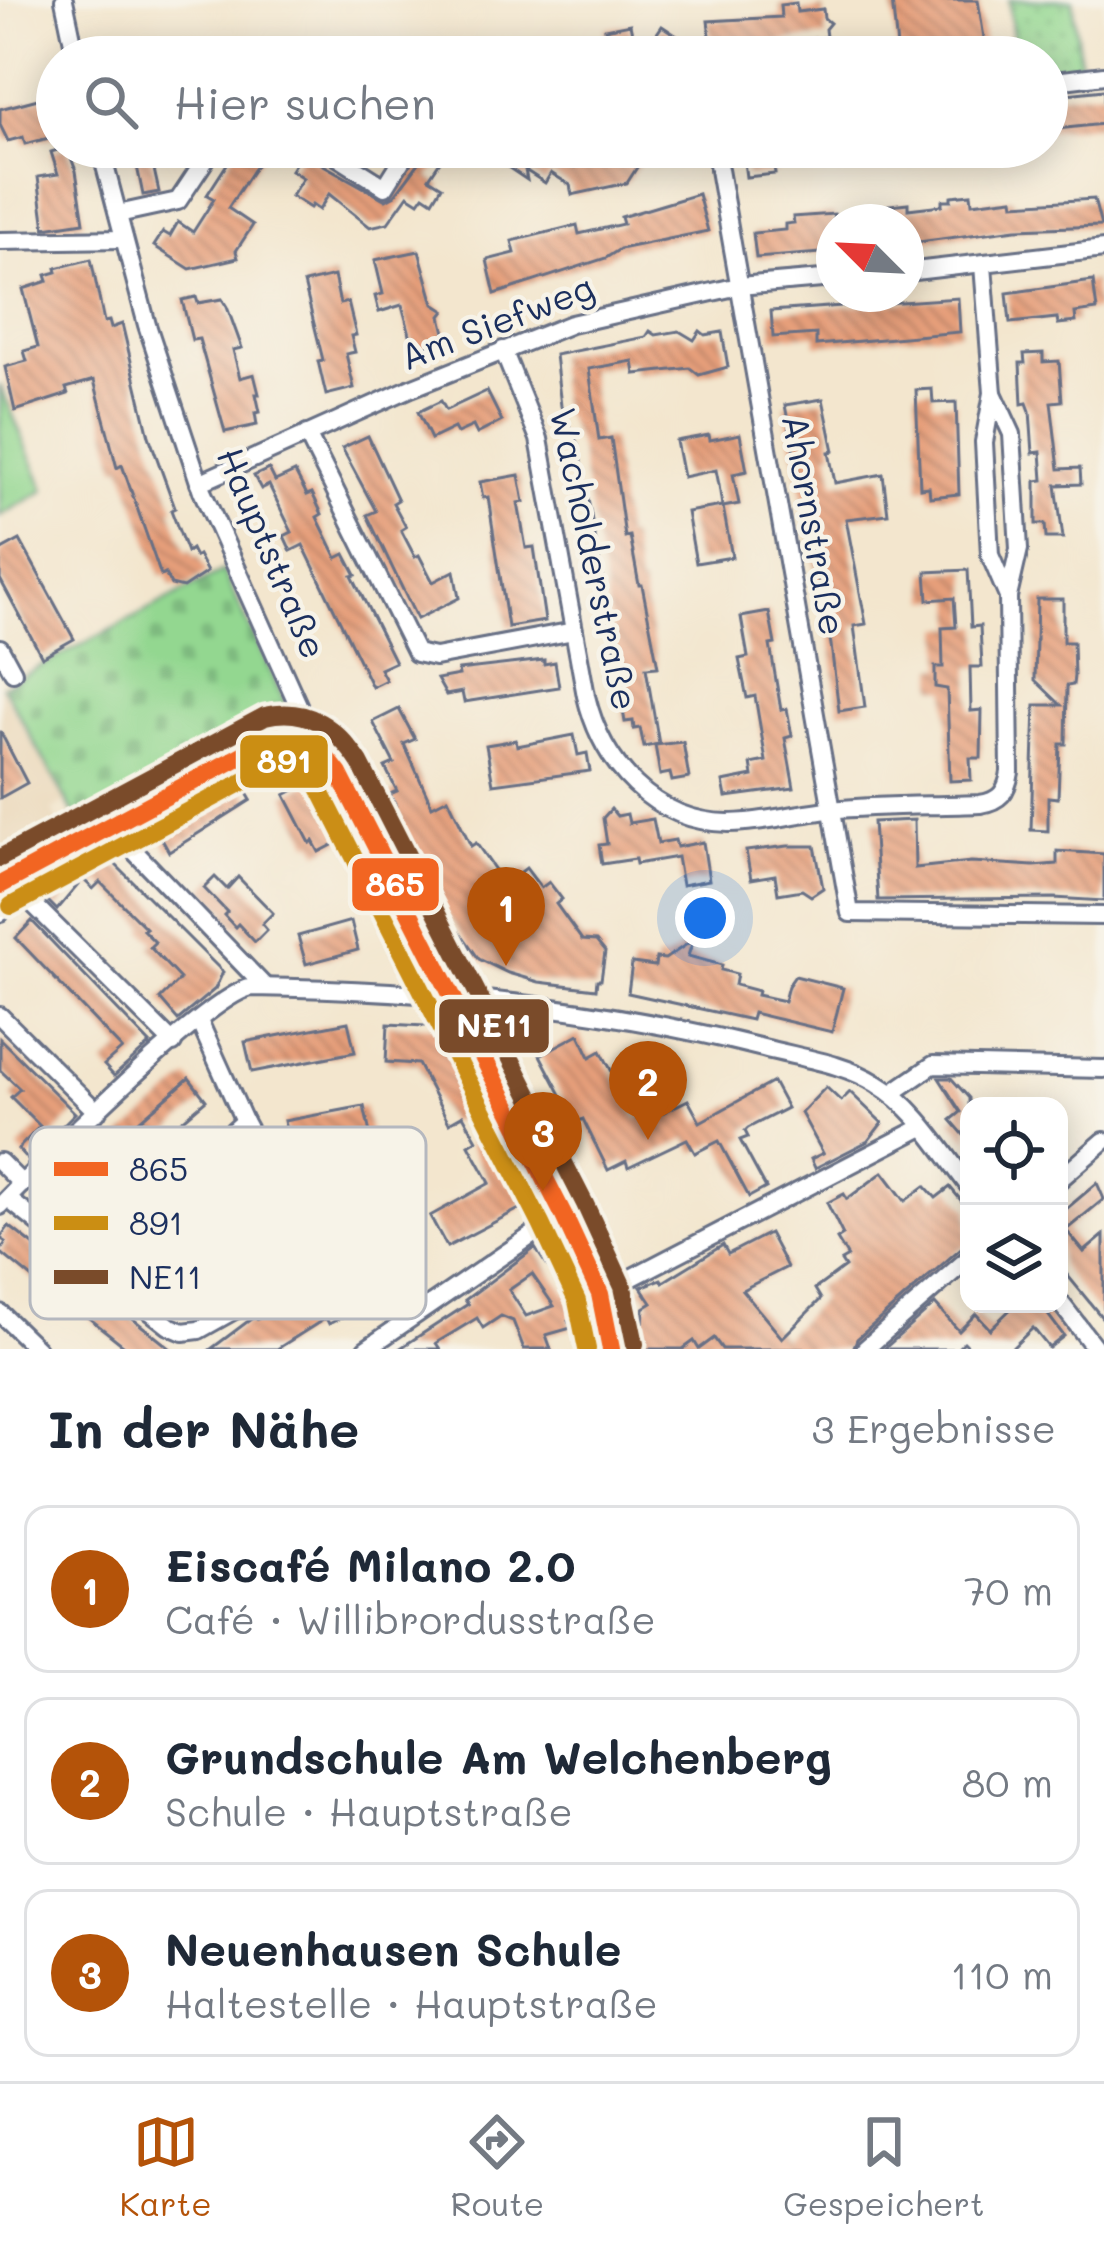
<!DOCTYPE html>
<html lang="de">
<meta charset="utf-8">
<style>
body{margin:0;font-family:Mali,sans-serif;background:#f6f6f7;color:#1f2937}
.controls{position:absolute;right:36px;bottom:36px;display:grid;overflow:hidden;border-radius:24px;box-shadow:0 6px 30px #0003}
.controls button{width:108px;height:108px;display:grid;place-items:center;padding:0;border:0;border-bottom:3px solid #e0e1e3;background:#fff;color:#1f2937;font:60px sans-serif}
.compass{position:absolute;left:816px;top:204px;width:108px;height:108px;border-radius:50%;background:#fff;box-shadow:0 6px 30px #0003;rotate:294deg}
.you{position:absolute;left:705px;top:918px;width:42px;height:42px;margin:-30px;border:9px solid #fff;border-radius:50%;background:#1a73e8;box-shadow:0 0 0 18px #1a73e833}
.badge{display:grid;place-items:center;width:78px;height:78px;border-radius:50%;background:#b45309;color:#fff;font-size:39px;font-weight:700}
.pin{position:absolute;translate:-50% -99px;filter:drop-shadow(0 3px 6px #0008)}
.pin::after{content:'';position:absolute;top:63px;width:42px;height:36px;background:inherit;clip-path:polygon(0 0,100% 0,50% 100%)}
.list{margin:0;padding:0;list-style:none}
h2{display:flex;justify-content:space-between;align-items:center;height:156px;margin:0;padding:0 48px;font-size:51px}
h2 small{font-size:39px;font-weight:400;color:#747a83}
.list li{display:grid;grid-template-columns:78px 1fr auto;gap:36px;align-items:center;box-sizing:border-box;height:168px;margin:0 24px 24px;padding:0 24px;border:3px solid #e0e1e3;border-radius:24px}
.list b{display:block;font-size:45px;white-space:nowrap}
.list p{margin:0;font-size:39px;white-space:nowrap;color:#747a83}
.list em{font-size:39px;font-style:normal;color:#747a83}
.icon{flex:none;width:66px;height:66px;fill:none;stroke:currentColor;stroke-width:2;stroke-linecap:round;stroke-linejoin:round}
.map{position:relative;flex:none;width:1104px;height:1349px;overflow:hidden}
.search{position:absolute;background:#fff;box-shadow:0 6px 30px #0003;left:36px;right:36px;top:36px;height:132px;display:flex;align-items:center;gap:30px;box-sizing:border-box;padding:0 42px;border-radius:66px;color:#747a83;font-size:45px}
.sheet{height:732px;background:#fff}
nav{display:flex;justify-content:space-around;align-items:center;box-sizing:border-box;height:168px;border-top:3px solid #e0e1e3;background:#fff;font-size:33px;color:#747a83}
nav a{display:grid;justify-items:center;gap:6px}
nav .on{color:#b45309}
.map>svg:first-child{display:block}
</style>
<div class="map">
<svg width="1104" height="1349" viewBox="0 0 1104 1349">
<defs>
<pattern id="cemetery-stones" width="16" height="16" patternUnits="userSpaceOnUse" patternTransform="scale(3)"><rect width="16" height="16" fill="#93d790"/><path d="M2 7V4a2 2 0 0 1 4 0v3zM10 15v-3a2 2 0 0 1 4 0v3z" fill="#7eb97f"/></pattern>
<pattern id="park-dots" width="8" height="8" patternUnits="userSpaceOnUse" patternTransform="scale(3)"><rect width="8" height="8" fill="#93d790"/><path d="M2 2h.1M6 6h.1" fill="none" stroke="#7eb97f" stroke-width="1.8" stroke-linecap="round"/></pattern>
<pattern id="building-back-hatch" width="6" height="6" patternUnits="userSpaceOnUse" patternTransform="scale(3)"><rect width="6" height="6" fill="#e69f7a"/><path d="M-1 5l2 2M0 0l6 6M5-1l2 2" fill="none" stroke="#ba8267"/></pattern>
</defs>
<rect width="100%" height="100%" fill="#f7f3e8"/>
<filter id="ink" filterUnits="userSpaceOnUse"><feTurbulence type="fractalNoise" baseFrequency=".00833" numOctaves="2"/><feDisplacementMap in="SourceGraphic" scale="24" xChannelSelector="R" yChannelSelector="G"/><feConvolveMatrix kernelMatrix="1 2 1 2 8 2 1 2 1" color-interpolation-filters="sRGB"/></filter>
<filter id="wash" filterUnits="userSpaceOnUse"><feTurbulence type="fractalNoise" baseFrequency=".004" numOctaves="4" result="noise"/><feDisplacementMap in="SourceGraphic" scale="48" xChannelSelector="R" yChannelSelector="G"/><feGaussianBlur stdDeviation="2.7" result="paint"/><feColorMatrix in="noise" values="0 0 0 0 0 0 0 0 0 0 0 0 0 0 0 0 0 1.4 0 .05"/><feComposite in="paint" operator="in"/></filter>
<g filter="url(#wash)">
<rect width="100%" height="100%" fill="#f3e6ce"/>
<polygon fill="#ebd8ba" points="0,687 66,802 52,810 63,830 0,860"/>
<polygon fill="#93d790" stroke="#578377" stroke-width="3" points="0,385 45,490 0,516"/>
<polygon fill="url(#cemetery-stones)" stroke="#578377" stroke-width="3" points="223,571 284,700 281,715 80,825 3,686"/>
<polygon fill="url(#park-dots)" stroke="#578377" stroke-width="3" points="1009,0 1073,0 1080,64 1047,68 1047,57 1015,57"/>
<g id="blocks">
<g fill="url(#building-back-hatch)" fill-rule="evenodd">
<polygon points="892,0 978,0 987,57 954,57 953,51 898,57"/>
<polygon points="796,3 797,12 823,9 824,18 830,23 825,29 826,37 712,50 708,21 781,17 780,5"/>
<polygon points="630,24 637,57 598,57 607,39 605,29"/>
<polygon points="662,26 683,40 672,57 641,57"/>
<polygon points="1104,90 1104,124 1047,130 1047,96"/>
<polygon points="57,94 57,136 25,144 23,137 8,141 0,125 0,109"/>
<polygon points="67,147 76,171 84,222 45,228 38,177 58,174 51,152"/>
<polygon points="133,147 149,147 159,192 143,195"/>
<polygon points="238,147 268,147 228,208 253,225 236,251 238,258 190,269 154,246 163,232 170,236 178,222 193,232 214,199 207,195"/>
<polygon points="478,147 519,147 525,170 539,147 575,167 580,159 605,154 617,161 626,147 651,147 659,153 652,164 643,158 627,183 572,195 570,185 551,173 545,183 525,170 527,180"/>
<polygon points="742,147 772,147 775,174 746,177"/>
<polygon points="430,148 443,157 429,178 442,186 433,201 424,195 419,202 408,195 388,223 370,227 329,194 319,210 312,205 310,208 291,196 303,178 291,170 302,153 386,200 395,195"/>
<polygon points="698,194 708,231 620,249 606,258 495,294 487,260 515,253 512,241 577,225 579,234 623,224 621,217"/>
<polygon points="971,194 972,203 1013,198 1014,204 1094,199 1101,226 1016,229 911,243 909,222 880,222 879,211 890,210 889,205 908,203 908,209 942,205 942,200 951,200 951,196"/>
<polygon points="834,214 834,252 756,258 753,233 785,230 785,224 794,223 793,217"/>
<polygon points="419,251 434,304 445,311 441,316 447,341 414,349 402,305 379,312 375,296 383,294 375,260"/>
<polygon points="91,259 104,322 109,321 111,328 122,324 149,436 175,508 171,510 187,552 191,549 195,557 198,555 207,572 183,588 171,585 165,574 161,576 122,465 117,468 94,380 66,388 68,394 15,411 5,367 27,361 24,351 38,347 23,289 48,281 46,275 57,272 56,268"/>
<polygon points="334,276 340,304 348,302 356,335 351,336 355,352 346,354 354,388 326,395 318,361 323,360 304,283"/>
<polygon points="1093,281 1097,310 1075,313 1076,322 1058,324 1057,318 1010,323 1007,293"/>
<polygon points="196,297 198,303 222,299 227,307 242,348 233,350 240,378 254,374 259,394 256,394 260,412 255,413 257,425 225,432 199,339 192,340 182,300"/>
<polygon points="958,298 960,332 816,345 816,334 773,337 771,311"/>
<polygon points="650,331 656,335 679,331 694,340 700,331 705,335 722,332 728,367 699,375 690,368 635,374 633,361 589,369 599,440 611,438 625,537 630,536 639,585 642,585 658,667 646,668 659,744 644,747 640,728 634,729 633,721 625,722 613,652 616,651 578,445 561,406 555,355 646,337"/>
<polygon points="1043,353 1043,362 1059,361 1062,401 1051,402 1059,469 1080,468 1081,484 1056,485 1063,538 1046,538 1045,524 1036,524 1036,481 1043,480 1041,452 1033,453 1030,411 1027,403 1022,404 1020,363 1025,363 1024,354"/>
<polygon points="932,389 933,403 956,402 959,494 930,497 929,487 920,488 916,390"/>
<polygon points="487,391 502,421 477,434 473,426 457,433 454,428 431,439 418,412 441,401 446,410"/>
<polygon points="823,399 834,451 829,452 835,483 883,474 888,514 846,519 866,624 854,626 865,707 839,711 831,645 822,596 816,593 820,588 785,405"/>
<polygon points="740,434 747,471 733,474 739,504 723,507 732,557 696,563 687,512 722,506 719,485 716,470 683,477 676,441 709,435 710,440"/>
<polygon points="368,436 398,500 393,503 406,527 401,530 415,557 419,555 433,582 454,571 459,598 417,619 367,515 376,511 342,448"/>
<polygon points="269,469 275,481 295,472 307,495 312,493 322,514 317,517 337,558 345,554 356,575 352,576 395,662 380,669 386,680 372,687 303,545 291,551 284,536 292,532 269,485 261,489 254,476"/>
<polygon points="519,475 524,502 518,503 526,548 534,547 545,621 508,627 488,497 483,498 480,482"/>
<polygon points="20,540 74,639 42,657 0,579 0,551"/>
<polygon points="968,570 971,627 980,626 982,667 970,667 971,711 982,710 981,758 970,758 971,780 950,781 947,689 935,687 935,667 943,667 942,628 956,627 954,598 928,600 926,572"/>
<polygon points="1037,599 1063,599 1063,642 1073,642 1074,676 1073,685 1067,686 1066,744 1060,744 1058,798 1048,797 1048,831 1031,830 1035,705 1061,705 1035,680"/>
<polygon points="769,612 775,644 770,645 781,710 787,709 792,736 785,738 794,788 726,797 723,782 753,776 751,764 766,761 755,696 747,698 739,659 748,657 741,617"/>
<polygon points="544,660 544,664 555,662 559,687 464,702 462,692 446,695 437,679 459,675 458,670"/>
<polygon points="399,709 415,739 404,744 432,806 448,798 471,846 476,843 505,884 526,868 541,888 549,882 562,899 556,904 582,940 596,941 605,952 601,980 597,980 596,989 539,982 508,973 479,959 438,901 434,903 425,886 430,884 392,808 396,806 390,794 397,791 385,767 394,763 373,722"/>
<polygon points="0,731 27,783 0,798"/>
<polygon points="574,735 578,755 587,753 590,771 493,784 486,745 516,740 517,746"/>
<polygon points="683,742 689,778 672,781 670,773 660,775 655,745"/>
<polygon points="237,776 251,800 169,852 155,827 197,804 194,800"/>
<polygon points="313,780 346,838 319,852 313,841 310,843 285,795"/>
<polygon points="611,809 617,816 627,814 629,823 653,819 658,843 675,840 677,847 703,842 709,880 682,885 677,857 636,864 635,859 602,864 599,845 607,844 603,818"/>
<polygon points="914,820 915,868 971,862 1033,866 1057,864 1057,851 1104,854 1104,901 1054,898 878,900 873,822"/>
<polygon points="788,846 815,846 823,888 811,896 802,890 778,894 775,875 751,879 746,851"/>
<polygon points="101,850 223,972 215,989 178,1020 160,999 180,979 150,947 155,942 143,930 146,928 100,882 93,889 83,879 57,910 45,898 63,878"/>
<polygon points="215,877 227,889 238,877 273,913 262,924 267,930 255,942 238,924 235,927 224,915 227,912 204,888"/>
<polygon points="32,921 150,1044 114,1076 104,1065 122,1049 16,938"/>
<polygon points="351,921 358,950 306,964 298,936"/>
<polygon points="693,940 688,956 722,965 721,970 737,974 735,985 758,991 757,995 784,1001 788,986 795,976 843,988 832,1032 753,1013 751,1020 628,993 632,963 655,966 656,958 665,959"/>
<polygon points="348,1022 355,1052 252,1072 245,1042"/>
<polygon points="388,1024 443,1027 527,1198 520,1202 523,1207 447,1247 430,1216 490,1183 469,1145 477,1140 463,1115 449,1123 418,1064 386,1062"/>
<polygon points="579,1034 590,1057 601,1051 637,1119 645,1115 648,1120 688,1100 700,1122 773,1082 787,1108 748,1128 745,1131 748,1137 740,1140 766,1188 749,1197 719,1141 695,1153 687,1139 628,1167 626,1161 608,1170 583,1119 576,1123 540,1055"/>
<polygon points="0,1039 75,1113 28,1160 18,1149 40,1126 11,1097 20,1089 0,1070"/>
<polygon points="189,1078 206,1100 64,1221 47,1200"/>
<polygon points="939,1078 951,1078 969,1098 969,1141 951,1120 961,1112"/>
<polygon points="826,1087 841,1101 850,1092 882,1123 868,1141 815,1168 811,1159 823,1153 801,1113"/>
<polygon points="364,1106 371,1138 291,1153 284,1121"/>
<polygon points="883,1172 905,1201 925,1186 936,1198 950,1187 969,1210 969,1246 961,1248 857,1339 853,1349 722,1349 714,1338 699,1349 694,1341 683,1349 627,1349 626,1341 643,1330 644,1308 652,1303 641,1287 661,1279 663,1282 723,1245 728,1254 769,1233 787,1267 742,1290 782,1338 821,1299 815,1289 845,1267 841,1261 848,1257 837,1239 843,1235 827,1203 844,1194 847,1199"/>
<polygon points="1097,1183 1104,1199 1066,1230 1084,1252 1104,1235 1104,1320 1059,1265 1059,1215"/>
<polygon points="9,1226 68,1272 70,1269 171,1349 128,1349 41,1280 38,1283 0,1252 6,1242 0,1238"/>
<path d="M535 1248 567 1295 572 1292 583 1315 568 1320 571 1328 546 1335 551 1349H524L513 1321 501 1316 483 1328 477 1318 436 1343 440 1349H399L468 1304 465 1300ZM532 1274 554 1306 526 1316 509 1290Z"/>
<polygon points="384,1264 392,1277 348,1305 351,1312 329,1324 326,1318 277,1349 211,1349 255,1316 257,1319 276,1310 278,1314 335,1281 337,1284 370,1266 372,1271"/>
<polygon points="935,1304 959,1331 976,1314 990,1329 1016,1304 1040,1304 1064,1336 1049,1348 1033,1328 1011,1349 971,1349 964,1342 957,1349 884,1349"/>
</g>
</g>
</g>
<g filter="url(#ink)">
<use href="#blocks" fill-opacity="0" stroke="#676f85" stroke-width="3"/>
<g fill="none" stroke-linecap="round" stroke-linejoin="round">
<g stroke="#676f85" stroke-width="22">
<g id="street">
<polyline points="64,0 76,57"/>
<polyline points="1047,82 1104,75"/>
<polyline points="100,147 147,325 202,491 304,718 302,738"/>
<polyline points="322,147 385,187 410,147"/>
<polyline points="715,147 850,913 1104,916"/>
<polyline points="118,214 178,201 214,147"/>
<polyline points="0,241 124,239"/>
<polyline points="983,265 993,393 984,442 990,555 1008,597"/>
<polyline points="906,272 1104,249"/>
<path d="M503 350 539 439 586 696C602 764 654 822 728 823 762 823 796 813 830 810 880 805 930 806 980 804 1000 801 1007 792 1010 772L1008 597 1019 549 1012 434 993 393"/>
<polyline points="307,434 416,653 435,657 574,631"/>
<polyline points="199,483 411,388 571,324 739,286 834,278"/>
<polyline points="0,648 13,672"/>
<polyline points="111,827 265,987"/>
<polyline points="0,913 21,892 173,1043"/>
<polyline points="0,1016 97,1112"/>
<polyline points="892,1093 933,1065 1104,1069"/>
<polyline points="0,1162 22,1184"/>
<polyline points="1059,1180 1104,1141"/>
<polyline points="8,1199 169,1326 183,1332 199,1330 297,1275 310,1256 306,1236 244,1121 199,1021"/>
<path d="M0 1206C40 1165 208 995 252 987 424 989 597 1006 763 1048 801 1058 844 1063 877 1084 916 1107 942 1151 969 1186"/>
<polyline points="600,1294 923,1127"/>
<polyline points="1059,1301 1096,1349"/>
<polyline points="237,1309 187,1178 194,1166 244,1121"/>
<polyline points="0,1313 37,1349"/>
<polyline points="366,1349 563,1214"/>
<polyline points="865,1349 969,1258"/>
</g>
</g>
<g stroke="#676f85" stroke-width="30">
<path id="secondary" d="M0 885 274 738C304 731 324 750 339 774L563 1214 600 1294 611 1349"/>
</g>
<use href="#street" stroke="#fff" stroke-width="16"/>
<use href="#secondary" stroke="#f7e8c3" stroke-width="24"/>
<g stroke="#f7f3e8" stroke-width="27">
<path id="bus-1" d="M0 885 274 738C305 734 322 750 339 774L563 1214 600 1294 611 1349"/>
</g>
<g stroke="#f7f3e8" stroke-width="27">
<polyline id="bus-2" points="11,906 282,761 299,765 318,786 541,1224 577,1301 587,1349"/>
</g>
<g stroke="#f7f3e8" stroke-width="27">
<path id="bus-3" d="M0 858 265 716C308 706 337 728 360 763L585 1204 623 1287 635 1344"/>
</g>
<use href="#bus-1" stroke="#f26522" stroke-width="18"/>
<use href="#bus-2" stroke="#cb8e13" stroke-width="18"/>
<use href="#bus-3" stroke="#7a4b2a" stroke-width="18"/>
</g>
</g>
<g text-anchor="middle" stroke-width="9" stroke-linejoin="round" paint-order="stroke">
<g font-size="36" fill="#1b2f5e" stroke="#f7f3e8">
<text transform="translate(497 322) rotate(-21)" y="13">Am Siefweg</text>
<text transform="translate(814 525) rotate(80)" y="13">Ahornstraße</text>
<text transform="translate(272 553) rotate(67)" y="13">Hauptstraße</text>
<text transform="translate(594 559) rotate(78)" y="13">Wacholderstraße</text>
</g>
</g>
<rect x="30" y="1127" width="396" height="192" rx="18" fill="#f7f3e8" stroke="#b5b8bf" stroke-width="3"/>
<rect x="54" y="1162" width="54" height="14" fill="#f26522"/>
<rect x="54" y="1216" width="54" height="14" fill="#cb8e13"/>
<rect x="54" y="1270" width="54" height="14" fill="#7a4b2a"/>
<g font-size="33" fill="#1b2f5e">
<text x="129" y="1181">865</text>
<text x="129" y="1235">891</text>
<text x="129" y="1289">NE11</text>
</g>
<g stroke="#f7f3e8" stroke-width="4.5">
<rect x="238" y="733" width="92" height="57" rx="12" fill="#cb8e13"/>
<rect x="350" y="856" width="91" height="57" rx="12" fill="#f26522"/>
<rect x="437" y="997" width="114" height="58" rx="12" fill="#7a4b2a"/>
</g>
<g font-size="33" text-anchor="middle" font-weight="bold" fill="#fff">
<text x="284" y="773">891</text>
<text x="395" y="896">865</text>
<text x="494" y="1037">NE11</text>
</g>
</svg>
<div class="controls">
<button><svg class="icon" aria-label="locate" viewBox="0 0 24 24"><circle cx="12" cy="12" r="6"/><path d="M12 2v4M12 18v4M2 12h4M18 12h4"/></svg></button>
<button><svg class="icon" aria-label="layers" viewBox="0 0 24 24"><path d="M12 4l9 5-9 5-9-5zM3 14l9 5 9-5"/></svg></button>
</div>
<svg class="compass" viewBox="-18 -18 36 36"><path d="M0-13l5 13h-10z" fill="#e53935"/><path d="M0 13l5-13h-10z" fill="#747a83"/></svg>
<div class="you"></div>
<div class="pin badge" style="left:506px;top:966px">1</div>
<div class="pin badge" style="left:648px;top:1140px">2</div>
<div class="pin badge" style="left:543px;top:1191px">3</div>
<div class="search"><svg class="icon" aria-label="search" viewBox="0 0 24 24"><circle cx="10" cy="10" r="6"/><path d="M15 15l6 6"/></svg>Hier suchen</div>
</div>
<section class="sheet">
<h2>In der Nähe<small>3 Ergebnisse</small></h2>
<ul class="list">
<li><span class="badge">1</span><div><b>Eiscafé Milano 2.0</b><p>Café · Willibrordusstraße</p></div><em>70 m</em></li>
<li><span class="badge">2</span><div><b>Grundschule Am Welchenberg</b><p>Schule · Hauptstraße</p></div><em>80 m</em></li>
<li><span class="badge">3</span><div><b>Neuenhausen Schule</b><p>Haltestelle · Hauptstraße</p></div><em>110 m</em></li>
</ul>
</section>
<nav>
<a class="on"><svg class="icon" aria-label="map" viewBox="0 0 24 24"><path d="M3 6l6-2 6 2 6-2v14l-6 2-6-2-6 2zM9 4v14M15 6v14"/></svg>Karte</a>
<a><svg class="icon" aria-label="directions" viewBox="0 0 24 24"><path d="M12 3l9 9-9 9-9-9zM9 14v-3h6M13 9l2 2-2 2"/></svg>Route</a>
<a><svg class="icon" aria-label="saved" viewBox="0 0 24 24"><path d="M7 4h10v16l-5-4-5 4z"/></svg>Gespeichert</a>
</nav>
